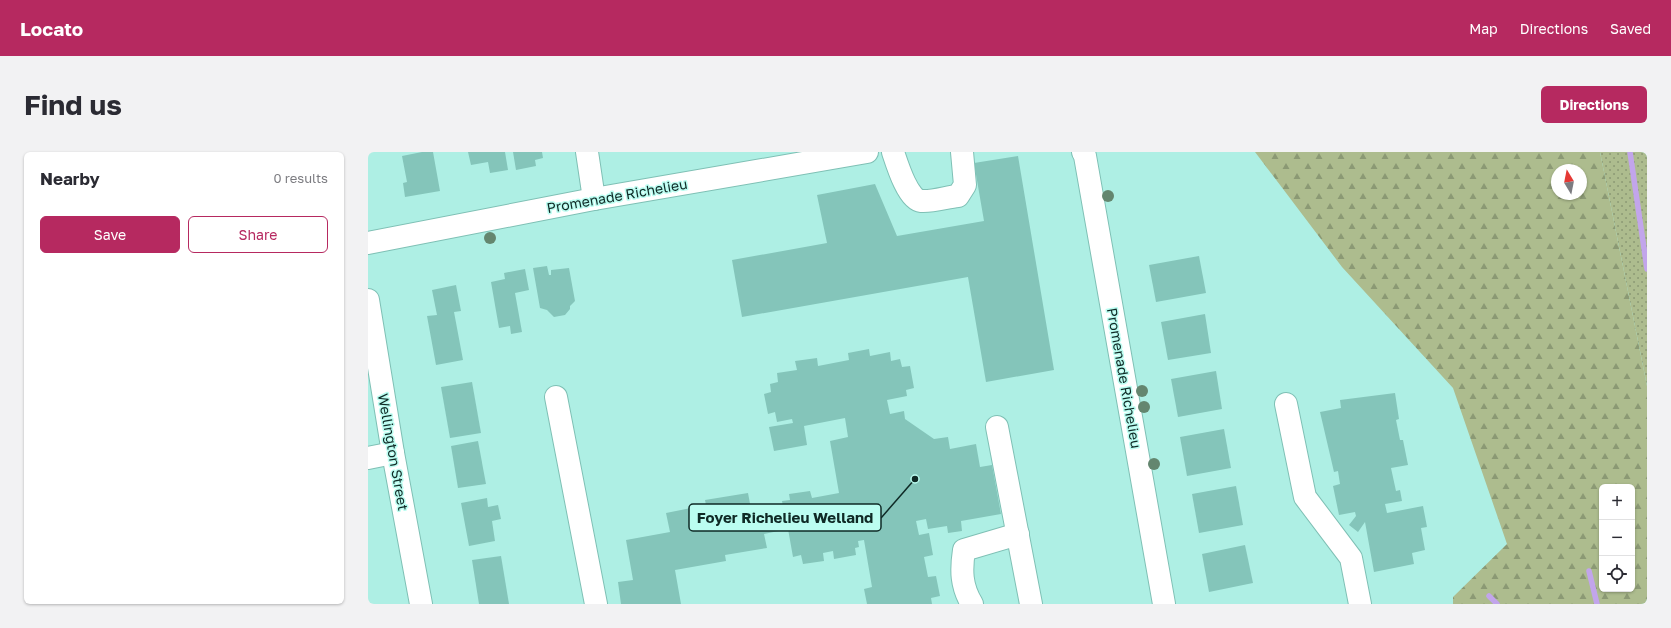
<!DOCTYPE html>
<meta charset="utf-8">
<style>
body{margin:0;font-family:"Golos Text",sans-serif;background:#f2f2f3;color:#2b2b33}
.controls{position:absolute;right:12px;bottom:12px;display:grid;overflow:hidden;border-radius:6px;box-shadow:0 1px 3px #0004}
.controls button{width:36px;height:36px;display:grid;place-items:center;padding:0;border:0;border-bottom:1px solid #e1e1e2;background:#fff;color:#2b2b33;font:20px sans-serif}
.compass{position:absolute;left:1183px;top:12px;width:36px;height:36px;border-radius:50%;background:#fff;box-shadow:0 1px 3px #0004;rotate:350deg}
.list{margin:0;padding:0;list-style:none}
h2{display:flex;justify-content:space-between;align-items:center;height:52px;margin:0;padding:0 16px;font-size:17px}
h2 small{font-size:13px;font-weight:400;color:#7c7c81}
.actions{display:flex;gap:8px;padding:12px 16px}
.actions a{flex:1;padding:9px 0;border:1px solid #b62960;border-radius:6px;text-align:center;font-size:14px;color:#b62960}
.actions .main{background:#b62960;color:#fff}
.icon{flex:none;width:22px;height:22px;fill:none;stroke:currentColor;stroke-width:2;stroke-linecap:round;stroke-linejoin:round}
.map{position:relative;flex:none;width:1279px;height:452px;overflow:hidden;border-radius:6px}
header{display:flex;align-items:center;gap:24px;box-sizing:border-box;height:56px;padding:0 20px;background:#b62960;color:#fff}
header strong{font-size:19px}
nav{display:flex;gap:22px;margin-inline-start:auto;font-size:14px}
.intro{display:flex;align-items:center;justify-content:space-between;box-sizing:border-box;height:96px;padding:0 24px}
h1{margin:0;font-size:28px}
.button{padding:10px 18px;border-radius:6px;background:#b62960;color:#fff;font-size:14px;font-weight:700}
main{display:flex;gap:24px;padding:0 24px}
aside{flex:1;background:#fff;border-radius:6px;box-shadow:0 1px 3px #0004}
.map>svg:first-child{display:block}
</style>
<header>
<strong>Locato</strong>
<nav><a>Map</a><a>Directions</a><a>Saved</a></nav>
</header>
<div class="intro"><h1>Find us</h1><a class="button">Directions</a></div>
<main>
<aside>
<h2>Nearby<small>0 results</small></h2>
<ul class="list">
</ul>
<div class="actions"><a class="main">Save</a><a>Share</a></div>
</aside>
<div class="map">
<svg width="1279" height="452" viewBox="0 0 1279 452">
<defs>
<pattern id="grass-dots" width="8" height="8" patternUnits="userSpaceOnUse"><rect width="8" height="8" fill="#adbc8e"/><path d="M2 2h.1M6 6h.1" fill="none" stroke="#8b9974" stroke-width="1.8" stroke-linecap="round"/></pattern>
<pattern id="forest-firs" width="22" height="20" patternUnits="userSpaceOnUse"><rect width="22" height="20" fill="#adbc8e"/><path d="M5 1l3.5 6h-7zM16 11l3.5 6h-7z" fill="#8b9974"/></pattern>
</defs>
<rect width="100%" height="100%" fill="#aeefe4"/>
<polygon fill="url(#grass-dots)" points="1232,0 1279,0 1279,234"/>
<path fill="url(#forest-firs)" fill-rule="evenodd" d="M887 0H1232L1279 234V452H1085V445L1139 392 1085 236 974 115ZM1189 18H1213V42H1189ZM1234 335H1264V437H1234Z"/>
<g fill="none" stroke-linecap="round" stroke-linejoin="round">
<g stroke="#c2a5eb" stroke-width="5.5">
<polyline points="1262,0 1279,117"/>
<polyline points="1221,419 1229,452"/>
<polyline points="1121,444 1129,452"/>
</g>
</g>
<g fill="#84c5ba">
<polygon points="54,0 65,0 72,39 37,45 35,31 39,30 34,4"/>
<polygon points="100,0 137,0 140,18 122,21 120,10 103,13"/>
<polygon points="145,0 174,0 175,6 167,8 168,14 148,18"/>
<polygon points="650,4 686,218 618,230 600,125 374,165 364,108 459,91 449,43 507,32 529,84 616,69 606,11"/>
<polygon points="831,104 838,141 788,150 781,113"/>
<polygon points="179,114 181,123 183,123 183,118 201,116 207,149 202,154 202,157 197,163 186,165 179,158 172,156 165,116"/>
<polygon points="157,117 161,138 147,141 154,180 143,182 142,174 131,176 123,130 137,127 136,121"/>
<polygon points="88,133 93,159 86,160 95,208 68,213 59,164 69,163 64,138"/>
<polygon points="837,162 843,201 800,208 793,170"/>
<polygon points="501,197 502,204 522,200 523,209 532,207 534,215 542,214 546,236 538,238 539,244 519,248 522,262 536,259 537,267 566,287 580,285 582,297 608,292 612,315 624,313 633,362 593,369 594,379 580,381 579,374 560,377 558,367 548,369 551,383 561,381 565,403 556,405 560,425 568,424 572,444 563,446 564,452 499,452 496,437 504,435 496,388 490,389 491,395 487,396 488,403 466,407 465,399 455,401 456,409 435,412 433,403 425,405 420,377 396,382 399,396 357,403 358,409 307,418 313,452 253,452 250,430 265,428 258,388 302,380 298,361 338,353 337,348 380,341 383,357 390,356 391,363 399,362 400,368 417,365 414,349 422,348 421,342 442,339 444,346 471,341 462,289 480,285 477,266 436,274 439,293 406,299 401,275 425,271 424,267 409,270 407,260 400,262 396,242 403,240 402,232 410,230 409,221 429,218 427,209 449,206 450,214 481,208 480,201"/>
<polygon points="848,219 854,257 810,265 803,227"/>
<polygon points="104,230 113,281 82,286 73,235"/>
<polygon points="1027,241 1031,267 1028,268 1032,288 1035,288 1040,313 1023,316 1028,339 1032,338 1034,349 1017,352 1019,361 1055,354 1059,375 1053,376 1057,398 1044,401 1046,412 1006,420 997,370 990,380 981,373 988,364 987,360 971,363 965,334 972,332 970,319 966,320 952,260 973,256 972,248"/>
<polygon points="856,277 863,316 819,324 812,285"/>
<polygon points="110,289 118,332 90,336 83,294"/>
<polygon points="868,334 875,373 831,381 824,342"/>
<polygon points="119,346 120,355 130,353 133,367 124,369 127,389 101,394 93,351"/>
<polygon points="877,393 885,431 841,440 834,402"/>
<polygon points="133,404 141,452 111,452 104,408"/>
</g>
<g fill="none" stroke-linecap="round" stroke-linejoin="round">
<g stroke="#7fc0b5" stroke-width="24">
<g id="minor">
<polyline points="219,0 226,47"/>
<path d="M525 0C529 12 540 48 553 49 565 50 579 45 590 44L597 33 594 0"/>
<polyline points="715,0 717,4 796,452"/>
<polyline points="0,91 226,47 499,0"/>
<polyline points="0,148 25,301 53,452"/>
<polyline points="188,245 228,452"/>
<polyline points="918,252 937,345 983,406 992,452"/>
<polyline points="629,275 663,452"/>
<polyline points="0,306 25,301"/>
<path d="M604 452C593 434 593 418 596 398L650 382"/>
</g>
</g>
<use href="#minor" stroke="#fff" stroke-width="22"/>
</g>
<g fill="#64866f">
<circle cx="740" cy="44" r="6"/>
<circle cx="122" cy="86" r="6"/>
<circle cx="774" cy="239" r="6"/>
<circle cx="776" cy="255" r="6"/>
<circle cx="786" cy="312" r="6"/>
</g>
<g text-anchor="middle" stroke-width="3" stroke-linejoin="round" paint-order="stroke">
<g font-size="14" fill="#0f2a26" stroke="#bbfdf1">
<text transform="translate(249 44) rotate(-10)" y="5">Promenade Richelieu</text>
<text transform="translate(756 226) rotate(80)" y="5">Promenade Richelieu</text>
<text transform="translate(25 300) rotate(80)" y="5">Wellington Street</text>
</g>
</g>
<path fill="none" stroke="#0f2a26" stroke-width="1.5" d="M547 327L513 366"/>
<circle fill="#0f2a26" stroke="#bbfdf1" stroke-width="1.5" cx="547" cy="327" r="4"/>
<rect fill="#bbfdf1" stroke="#0f2a26" stroke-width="1.5" x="321" y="352" width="192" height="27" rx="4"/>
<g font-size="15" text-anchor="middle" font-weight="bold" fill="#0f2a26">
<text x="417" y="371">Foyer Richelieu Welland</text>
</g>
</svg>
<div class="controls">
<button>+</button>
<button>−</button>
<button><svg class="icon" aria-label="locate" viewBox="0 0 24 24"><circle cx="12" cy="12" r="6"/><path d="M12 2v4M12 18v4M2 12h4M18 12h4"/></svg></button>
</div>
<svg class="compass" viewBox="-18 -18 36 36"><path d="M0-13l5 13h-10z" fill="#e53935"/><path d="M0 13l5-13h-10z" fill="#7c7c81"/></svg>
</div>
</main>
